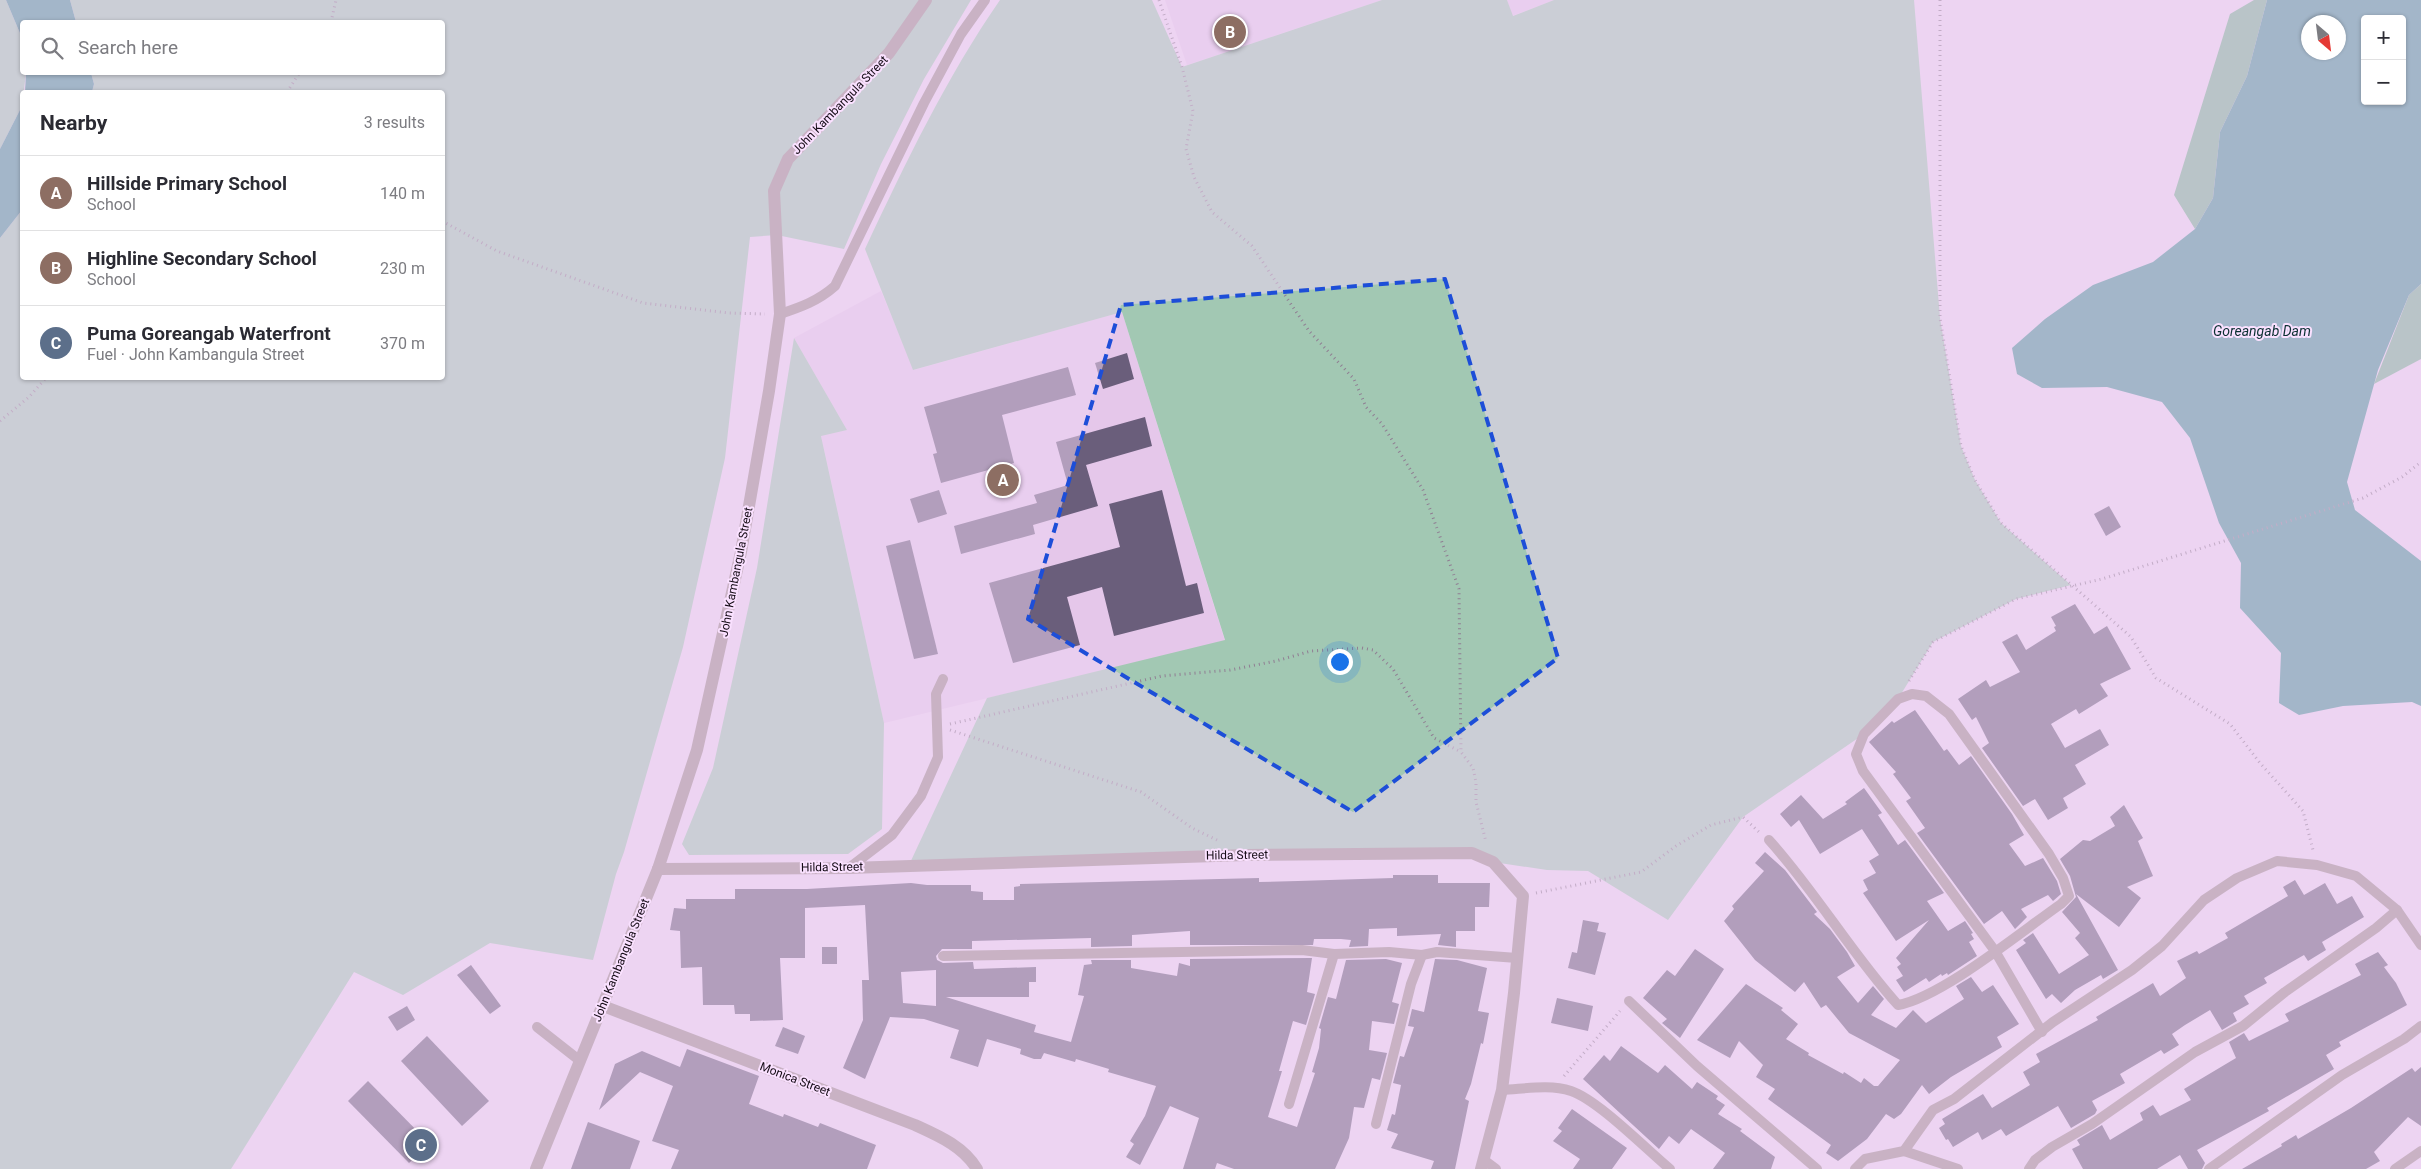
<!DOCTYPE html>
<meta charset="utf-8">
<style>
body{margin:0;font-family:Roboto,sans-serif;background:#f2f2f3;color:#2b2b33}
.controls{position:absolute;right:15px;top:15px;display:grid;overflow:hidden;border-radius:5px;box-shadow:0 1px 4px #0004}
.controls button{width:45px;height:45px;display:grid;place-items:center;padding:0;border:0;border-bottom:1px solid #e1e1e2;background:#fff;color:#2b2b33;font:25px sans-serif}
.compass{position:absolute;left:2301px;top:15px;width:45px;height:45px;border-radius:50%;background:#fff;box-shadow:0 1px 4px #0004;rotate:152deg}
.you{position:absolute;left:1339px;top:661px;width:18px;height:18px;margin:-12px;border:4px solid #fff;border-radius:50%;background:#1a73e8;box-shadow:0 0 0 8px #1a73e833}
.badge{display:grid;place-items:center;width:32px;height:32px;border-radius:50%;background:#377a8a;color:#fff;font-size:16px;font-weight:700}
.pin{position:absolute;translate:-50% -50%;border:2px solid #fff;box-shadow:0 1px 5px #0006}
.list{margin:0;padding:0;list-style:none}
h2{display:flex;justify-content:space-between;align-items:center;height:65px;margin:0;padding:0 20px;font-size:21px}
h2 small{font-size:16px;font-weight:400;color:#7c7c81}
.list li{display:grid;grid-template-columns:32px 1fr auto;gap:15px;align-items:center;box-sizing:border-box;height:75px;padding:0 20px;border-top:1px solid #e1e1e2}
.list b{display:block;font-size:19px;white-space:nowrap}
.list p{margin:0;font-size:16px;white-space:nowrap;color:#7c7c81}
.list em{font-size:16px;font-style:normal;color:#7c7c81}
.icon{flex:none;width:28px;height:28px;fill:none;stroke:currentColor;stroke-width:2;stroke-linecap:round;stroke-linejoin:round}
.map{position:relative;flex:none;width:2421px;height:1169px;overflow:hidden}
.search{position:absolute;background:#fff;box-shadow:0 1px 4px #0004;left:20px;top:20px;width:425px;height:55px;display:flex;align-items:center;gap:12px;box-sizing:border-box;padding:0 18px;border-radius:5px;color:#7c7c81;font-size:19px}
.panel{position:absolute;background:#fff;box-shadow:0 1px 4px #0004;left:20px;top:90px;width:425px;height:290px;border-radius:5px}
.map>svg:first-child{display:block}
</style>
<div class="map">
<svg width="2421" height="1169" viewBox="0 0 2421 1169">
<rect width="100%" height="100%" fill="#edd4f2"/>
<g fill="#e5c7ea">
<polygon points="1165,0 1382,0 1187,65"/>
<polygon points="1507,0 1554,0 1512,16"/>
<polygon points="881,291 914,370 1122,312 1225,641 884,723 821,435 847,430 794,338"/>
</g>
<g fill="#a2c8b3">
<polygon points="0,0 6,0 22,38 22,72 26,73 22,106 0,149"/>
<polygon points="70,0 971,0 924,79 881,164 844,249 777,235 750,237 725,458 683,647 624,852 616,874 593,960 490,943 403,995 354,972 231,1169 0,1169 0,238 22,210 22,378 442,378 442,92 92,92 94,84 91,73 442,72 442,22 76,22"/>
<path d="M1000 0H1152L1182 67 1382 0H1507L1513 16 1554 0H1914L1940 318 1961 446 1975 480 2001 523 2071 585 2016 599 1933 642 1898 699 1864 734 1743 817 1668 920 1588 871 1547 870 1493 862 1472 853 909 865 987 698 1225 640 1122 312 913 370 865 249C905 164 946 78 1000 0Z"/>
<polygon points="794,338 847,430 821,436 884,723 882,829 848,854 689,855 682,844 713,768 757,568"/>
</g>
<g fill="#7ab294">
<polygon points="2254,0 2267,0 2247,76 2220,132 2213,198 2195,229 2174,195 2230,14"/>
<polygon points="2421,284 2421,359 2374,384 2409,295"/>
</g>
<g fill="#4a9398" fill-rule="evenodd">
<polygon points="6,0 70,0 76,22 22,22 22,38"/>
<path d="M2267 0H2421V284L2409 295 2378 370 2347 482 2355 510 2421 561V706L2412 702 2343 706 2299 715 2279 703 2281 653 2240 608 2241 563 2219 523 2190 438 2162 402 2107 387 2042 388 2017 374 2012 348 2045 319 2093 285 2153 262 2195 229 2213 198 2220 132 2247 76ZM2365 19H2402V101H2365ZM2338 22V52H2308V22Z"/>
<polygon points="26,73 91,73 94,84 92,92 25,92"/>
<polygon points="22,106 22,210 0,238 0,149"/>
</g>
<g fill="#6a5e7b" fill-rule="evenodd">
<polygon points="1127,353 1134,379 1103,389 1095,363"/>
<polygon points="1068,367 1076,395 1002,415 1014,463 941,483 933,454 937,453 924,407"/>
<polygon points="1145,417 1152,446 1086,465 1098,506 1033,525 1035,534 961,554 954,526 1037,503 1034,495 1068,485 1056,442"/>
<polygon points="939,490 947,514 918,523 910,499"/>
<polygon points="1162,490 1186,586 1197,583 1204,613 1114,636 1102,587 1067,597 1080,645 1013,663 989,583 1120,547 1109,504"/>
<polygon points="2109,506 2121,527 2106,536 2094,514"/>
<polygon points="910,540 938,654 914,659 886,546"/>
<polygon points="2075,604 2094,634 2107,626 2131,669 2100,684 2108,696 2079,714 2076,709 2051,724 2065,748 2100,729 2109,745 2075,765 2086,784 2063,798 2068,808 2048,820 2035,799 2023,806 1982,748 1989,743 1976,717 1972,720 1958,699 1986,680 1990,687 2020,672 2002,642 2017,634 2026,650 2056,631 2054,627 2056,626 2051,617"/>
<polygon points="1915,710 1944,751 1947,749 1959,765 1971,756 2012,814 2024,835 2009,844 2025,866 2043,858 2057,881 2061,894 2053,901 2048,895 2021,909 2027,917 2015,929 2002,911 1984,924 1917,833 1925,828 1906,801 1911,798 1893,774 1896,772 1869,742 1892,721 1894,723"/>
<polygon points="1864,788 1882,813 1878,815 1898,845 1905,840 1944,893 1927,901 1948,931 1965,921 1973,933 1971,934 1974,939 1969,942 1977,956 1948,975 1947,973 1942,976 1941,974 1929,982 1926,978 1904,992 1896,980 1903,976 1897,967 1901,964 1896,958 1929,920 1896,941 1863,893 1868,890 1863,880 1876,873 1869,861 1879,855 1862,829 1820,854 1799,820 1791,827 1780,814 1801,795 1823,819 1847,804 1845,802"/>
<polygon points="2124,805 2143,838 2138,841 2153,876 2127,887 2141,898 2119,927 2076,894 2118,970 2103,979 2101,975 2075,990 2061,1003 2052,994 2046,999 2016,950 2026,943 2023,940 2033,933 2059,974 2089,955 2075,938 2080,933 2062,912 2076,897 2070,876 2060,859 2083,840 2090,841 2115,826 2110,817"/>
<polygon points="1765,852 1785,870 1817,912 1814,914 1830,929 1847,952 1855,966 1837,977 1858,1003 1873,986 1884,999 1871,1015 1896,1028 1913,1010 1926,1023 1964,999 1956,986 1971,977 1982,992 1993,985 2019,1024 1997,1037 2002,1047 1951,1077 1929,1094 1922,1085 1901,1114 1894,1119 1886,1114 1867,1139 1838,1161 1826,1153 1831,1145 1768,1099 1775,1089 1756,1077 1763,1065 1739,1041 1730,1058 1697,1040 1746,984 1783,1008 1781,1010 1798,1024 1786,1039 1809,1053 1808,1055 1843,1074 1844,1072 1861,1083 1864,1078 1874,1086 1878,1086 1900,1060 1849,1033 1826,1005 1821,1008 1804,982 1795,992 1755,960 1724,921 1734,909 1732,906 1764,871 1755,863"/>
<path d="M1393 875H1438V883H1490L1489 907H1475V931H1456V947L1438 945 1441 934 1397 936V928L1369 929 1368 946 1349 947 1351 940 1341 939H1314L1313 945H1190V931L1132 935V946L1091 947V938L972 941V949H942L936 956 937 960 943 963 973 962 974 969 1036 967V982H1029V997H946L1036 1025 1034 1032 1071 1042 1084 996 1078 995 1084 965 1092 964 1091 960H1131V968L1177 976 1179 963 1190 966V959L1312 958 1307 992 1315 994 1306 1025 1293 1021 1279 1071H1282L1268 1117 1297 1127 1315 1073 1312 1072 1319 1048 1321 1029 1319 1028 1328 997 1336 999 1346 960 1386 959 1402 963 1392 1002 1399 1004 1394 1024 1372 1021 1369 1050 1387 1053 1380 1080 1372 1078 1364 1108 1354 1107 1349 1138 1335 1169H1234L1217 1163 1215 1169H1183L1199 1118 1170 1106 1140 1165 1126 1157 1134 1144 1130 1141 1145 1116 1156 1086 1108 1072 1109 1069 1076 1059 1075 1062 1044 1053 1041 1059H1034L1020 1054 1021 1049 987 1039 978 1067 950 1058 959 1030 924 1019 890 1017 865 1079 843 1068 863 1020 862 980H869L865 905 805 908V958H780L783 1020 750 1021V1014H735L734 1005H703L702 967 681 968 680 931 670 930 674 908 686 909V899H735V889H807L911 883 927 885H971V891L983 892V900H1014V887L1020 886V884L1259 878V882L1298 881 1393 878ZM936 970V1006L903 1003 901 972Z"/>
<polygon points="2295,880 2304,895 2325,883 2337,904 2352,896 2364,917 2322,942 2326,950 2308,961 2304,955 2264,978 2267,983 2244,996 2249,1004 2233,1013 2237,1021 2222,1030 2210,1010 2185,1025 2172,1034 2179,1045 2164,1054 2161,1050 2120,1074 2125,1083 2092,1101 2097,1110 2095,1114 2071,1128 2058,1106 2006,1136 2001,1129 1982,1140 1978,1132 1953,1147 1948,1139 1946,1140 1939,1128 1945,1124 1942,1119 1983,1094 1992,1108 2030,1085 2023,1072 2040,1062 2036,1054 2098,1020 2096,1017 2153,983 2160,996 2186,978 2177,961 2197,951 2199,954 2228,938 2225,933 2288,896 2283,887"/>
<polygon points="1583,920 1599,923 1597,931 1606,933 1595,975 1568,968 1572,952 1577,953"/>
<rect x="822" y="947" width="15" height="17"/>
<polygon points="1695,949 1724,969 1680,1038 1662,1023 1667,1019 1643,998 1667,970 1675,976"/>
<polygon points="2378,952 2388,965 2384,967 2396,983 2407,1005 2339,1042 2341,1046 2326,1055 2334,1069 2267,1108 2269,1111 2197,1150 2205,1163 2202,1169 2188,1169 2180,1155 2157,1169 2083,1169 2072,1149 2080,1145 2077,1140 2102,1125 2110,1140 2143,1120 2140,1113 2153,1105 2160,1116 2191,1100 2184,1089 2236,1058 2229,1042 2244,1033 2249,1041 2289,1021 2285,1014 2361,975 2355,964"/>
<polygon points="1435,959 1457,960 1487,968 1478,1011 1489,1013 1483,1044 1481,1043 1471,1084 1465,1099 1469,1101 1455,1169 1431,1169 1434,1161 1391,1148 1398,1134 1387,1130 1392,1114 1395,1115 1401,1085 1393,1083 1400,1056 1404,1057 1414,1027 1408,1026 1412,1009 1424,1012"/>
<polygon points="471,965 501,1006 490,1014 457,975"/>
<polygon points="1557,998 1593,1006 1588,1031 1551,1023"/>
<polygon points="407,1006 415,1020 397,1031 388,1017"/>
<polygon points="783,1027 805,1036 798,1054 775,1046"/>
<polygon points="427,1036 489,1101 462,1126 401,1061"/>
<polygon points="1621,1046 1658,1073 1665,1065 1692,1089 1697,1082 1718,1096 1716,1099 1725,1105 1718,1114 1742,1129 1740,1131 1775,1157 1771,1169 1713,1169 1725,1153 1691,1129 1679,1144 1669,1136 1659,1149 1583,1079 1604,1055 1610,1061"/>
<polygon points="687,1049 759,1076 749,1104 783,1117 784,1114 818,1127 820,1123 876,1145 867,1169 671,1169 679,1150 652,1141 673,1086 640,1072 599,1110 615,1064 642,1051 680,1067"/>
<polygon points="2421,1067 2421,1126 2408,1117 2374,1152 2380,1161 2366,1169 2242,1169 2282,1146 2281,1144 2296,1135 2298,1139 2351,1108 2412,1068 2415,1072"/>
<polygon points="368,1081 430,1144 409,1163 348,1101"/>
<polygon points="1572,1109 1627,1148 1612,1169 1573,1169 1580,1159 1553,1141 1562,1131 1558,1128"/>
<polygon points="588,1122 640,1141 630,1169 571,1169"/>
</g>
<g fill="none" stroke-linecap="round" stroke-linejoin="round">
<g stroke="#907e93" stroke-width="3" stroke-dasharray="1 4" stroke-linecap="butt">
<polyline points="1159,0 1182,67 1193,111 1186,149 1194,177 1212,212 1252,246 1309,331 1354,379 1366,407 1382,424 1423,490 1459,589 1461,752 1473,768 1476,782 1476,802 1486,842"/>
<polyline points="1940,0 1940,318 1961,446 1975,480 2001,523 2131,637 2156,678 2230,724 2260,763 2303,811 2313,850"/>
<polyline points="331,22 336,0"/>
<polyline points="287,92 300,72"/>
<polyline points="442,221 497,251 643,303 729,313 765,314"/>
<polyline points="0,421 29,397 46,378"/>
<polyline points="1909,681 1933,642 2016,599 2102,579 2363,498 2402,477 2421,462"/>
<polyline points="950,724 1162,676 1230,670 1276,661 1311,651 1362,648 1373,650 1393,669 1434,738 1461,752"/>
<polyline points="950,730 1141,792 1192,828 1217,840"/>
<polyline points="1536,893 1641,872 1676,846 1711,825 1743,817 1759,832"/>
<polyline points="1564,1076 1620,1011"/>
</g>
<g stroke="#9d8b8d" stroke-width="10">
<path d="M780 314C801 307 818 301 835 286L924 103 961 34 985 0"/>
<path d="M1769 840C1816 892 1851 953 1898 1005 1942 997 2022 931 2061 904L2069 896 2063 878 2049 854 1949 714 1926 696 1912 694 1898 699 1864 734 1856 754 1863 771 1995 951 2042 1032"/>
<polyline points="849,868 892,835 921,796 938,757 936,694 943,679"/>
<polyline points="943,956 1302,950 1334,954 1389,952 1422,955 1437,952 1517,958"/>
<polyline points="1629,1001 1697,1066 1817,1169"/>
<polyline points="537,1027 579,1060"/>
<path d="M1502 1090C1524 1089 1550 1084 1571 1091 1598 1100 1646 1149 1670 1169"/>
<polyline points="1289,1104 1334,954"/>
<polyline points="1376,1124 1411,984 1422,955"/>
<polyline points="1904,1151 1958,1169"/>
<polyline points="1484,1160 1496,1169"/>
<polyline points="1855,1169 1865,1159 1904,1151 1933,1110 1954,1099 2053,1022 2132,970 2162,946 2204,900 2237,878 2277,861 2317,865 2356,876 2397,910 2421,945"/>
<polyline points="2029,1169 2035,1160 2052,1147 2092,1124 2195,1052 2243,1026 2285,992 2376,928 2397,910"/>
<polyline points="2209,1169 2342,1075 2404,1039 2421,1026"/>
<polyline points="2395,1169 2421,1151"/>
</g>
<g stroke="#9d8b8d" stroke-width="12">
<polyline points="658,869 849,868 1246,855 1472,853 1493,862 1523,896 1514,993 1502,1090 1481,1169"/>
<path d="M603 1006 915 1125C939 1136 963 1146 977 1169"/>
<polyline points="536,1169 658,869 697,750 741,552 769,391 780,314 774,191 788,159 889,53 926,0"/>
</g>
</g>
<path d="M0 0H2421V1169H0ZM1445 279 1558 658 1353 812 1028 619 1121 305Z" fill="#edd4f2" fill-opacity=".55" fill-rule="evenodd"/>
<path fill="none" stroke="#1d4ed8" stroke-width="4" stroke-dasharray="10 6" stroke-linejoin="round" d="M1445 279 1558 658 1353 812 1028 619 1121 305Z"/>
<g text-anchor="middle" stroke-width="4" stroke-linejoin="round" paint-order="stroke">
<g font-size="12" fill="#150c16" stroke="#fae1ff">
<text transform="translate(840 105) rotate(-46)" y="4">John Kambangula Street</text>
<text transform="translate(736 572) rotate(-79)" y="4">John Kambangula Street</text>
<text transform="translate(1237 855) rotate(-1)" y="4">Hilda Street</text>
<text transform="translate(832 867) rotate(-1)" y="4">Hilda Street</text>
<text transform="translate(621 960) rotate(-68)" y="4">John Kambangula Street</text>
<text transform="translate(795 1079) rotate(21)" y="4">Monica Street</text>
</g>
<g font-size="14" font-style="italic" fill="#0b3032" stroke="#fae1ff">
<text x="2262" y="336">Goreangab Dam</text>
</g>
</g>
</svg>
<div class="controls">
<button>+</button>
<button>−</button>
</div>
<svg class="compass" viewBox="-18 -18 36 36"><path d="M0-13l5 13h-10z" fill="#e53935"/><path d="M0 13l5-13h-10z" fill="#7c7c81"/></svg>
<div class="you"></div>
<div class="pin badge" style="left:1003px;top:480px;background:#8d6e63">A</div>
<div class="pin badge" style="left:1230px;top:32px;background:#8d6e63">B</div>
<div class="pin badge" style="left:421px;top:1145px;background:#5c6f8a">C</div>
<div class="search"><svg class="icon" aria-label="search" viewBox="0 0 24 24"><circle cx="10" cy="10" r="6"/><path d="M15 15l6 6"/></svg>Search here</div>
<section class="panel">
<h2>Nearby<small>3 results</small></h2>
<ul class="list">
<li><span class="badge" style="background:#8d6e63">A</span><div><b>Hillside Primary School</b><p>School</p></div><em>140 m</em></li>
<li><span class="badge" style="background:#8d6e63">B</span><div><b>Highline Secondary School</b><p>School</p></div><em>230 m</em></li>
<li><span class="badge" style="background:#5c6f8a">C</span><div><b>Puma Goreangab Waterfront</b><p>Fuel · John Kambangula Street</p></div><em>370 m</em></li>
</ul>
</section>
</div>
